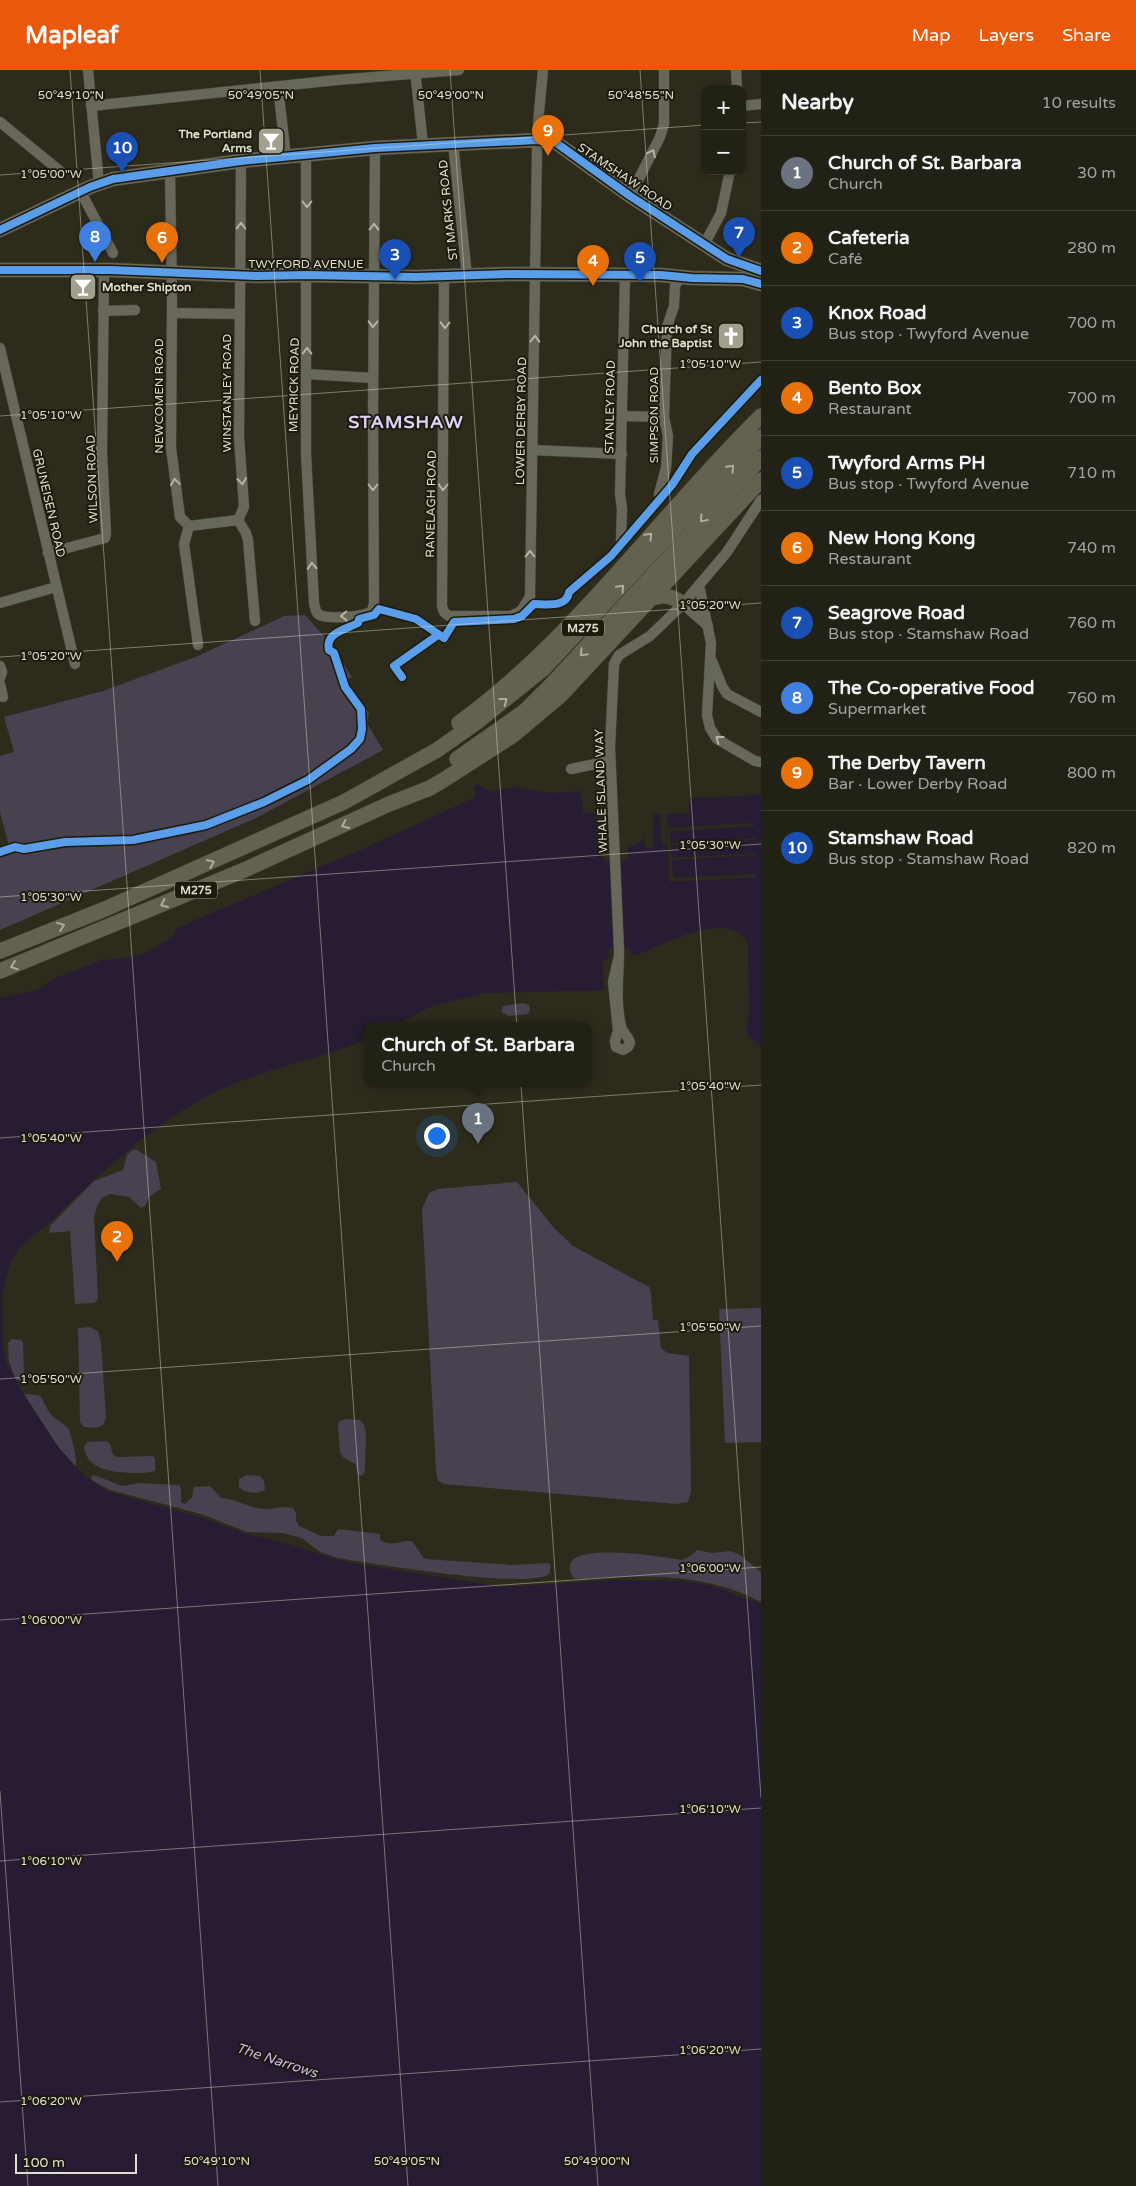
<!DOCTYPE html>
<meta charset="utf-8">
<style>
body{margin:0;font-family:"Varela Round",sans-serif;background:#2e2e22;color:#f1f3f6}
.controls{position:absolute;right:15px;top:15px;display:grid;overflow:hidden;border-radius:10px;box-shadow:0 1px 4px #0004}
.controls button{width:45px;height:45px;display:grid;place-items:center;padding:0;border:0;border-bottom:1px solid #3f3e34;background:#222115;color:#f1f3f6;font:25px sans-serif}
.scale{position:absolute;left:15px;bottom:12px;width:122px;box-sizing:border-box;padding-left:5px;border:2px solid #e0dfcd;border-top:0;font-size:14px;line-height:18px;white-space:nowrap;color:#e0dfcd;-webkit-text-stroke:4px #1b1a0d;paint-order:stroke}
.you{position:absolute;left:436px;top:1065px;width:18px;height:18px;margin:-12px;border:4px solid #fff;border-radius:50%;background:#1a73e8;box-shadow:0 0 0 8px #1a73e833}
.badge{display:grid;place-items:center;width:32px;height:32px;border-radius:50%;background:#ea580c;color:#fff;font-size:16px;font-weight:700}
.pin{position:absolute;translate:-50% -41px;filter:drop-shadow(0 1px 2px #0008)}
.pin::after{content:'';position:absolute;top:26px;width:18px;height:15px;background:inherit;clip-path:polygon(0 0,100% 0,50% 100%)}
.popup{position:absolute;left:364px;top:952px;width:228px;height:65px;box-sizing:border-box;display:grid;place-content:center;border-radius:10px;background:#222115;filter:drop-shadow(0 1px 4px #0005);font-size:16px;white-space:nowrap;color:#a2a3a0}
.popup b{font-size:19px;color:#f1f3f6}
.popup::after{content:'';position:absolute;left:50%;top:100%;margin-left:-10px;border:10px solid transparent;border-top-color:#222115}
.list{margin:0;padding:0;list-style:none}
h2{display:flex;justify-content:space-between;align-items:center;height:65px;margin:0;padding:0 20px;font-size:21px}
h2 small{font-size:16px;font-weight:400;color:#a2a3a0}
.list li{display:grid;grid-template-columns:32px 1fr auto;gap:15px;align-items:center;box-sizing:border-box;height:75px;padding:0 20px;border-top:1px solid #3f3e34}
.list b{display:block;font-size:19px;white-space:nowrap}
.list p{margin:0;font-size:16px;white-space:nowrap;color:#a2a3a0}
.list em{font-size:16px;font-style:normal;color:#a2a3a0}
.map{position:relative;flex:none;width:761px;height:2116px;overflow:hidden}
header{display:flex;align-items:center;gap:30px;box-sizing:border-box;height:70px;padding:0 25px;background:#ea580c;color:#fff}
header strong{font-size:24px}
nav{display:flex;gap:28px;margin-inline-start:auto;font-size:18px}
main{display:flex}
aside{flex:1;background:#222115}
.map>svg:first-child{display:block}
</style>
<header>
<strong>Mapleaf</strong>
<nav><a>Map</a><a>Layers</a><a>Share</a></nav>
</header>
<main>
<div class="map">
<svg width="761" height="2116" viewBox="0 0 761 2116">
<rect width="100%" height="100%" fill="#2d2c1c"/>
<g fill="#484150">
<polygon points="305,545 331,574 352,607 347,610 369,643 367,653 383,680 256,748 0,860 0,779 9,776 0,742 0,686 14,682 4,647 103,621 198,586 284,546"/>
<polygon points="523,933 529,935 530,940 528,944 509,946 501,942 503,936"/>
<polygon points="134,1079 137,1080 156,1092 161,1119 149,1127 145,1136 141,1138 129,1127 110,1124 102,1128 97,1136 94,1147 98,1229 94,1233 75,1234 70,1161 49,1163 50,1156 94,1111 123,1100 127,1085"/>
<polygon points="517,1112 554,1158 573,1176 649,1217 651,1223 653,1250 658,1250 661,1278 667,1283 689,1286 691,1421 688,1432 676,1434 444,1414 438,1411 436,1401 422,1139 429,1123 438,1119"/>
<polygon points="761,1238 761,1372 725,1373 719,1239"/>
<polygon points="89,1257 98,1261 101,1272 106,1348 103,1355 96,1358 84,1357 80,1352 78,1258"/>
<polygon points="12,1269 21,1270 23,1272 24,1303 21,1311 16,1310 9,1292 8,1273"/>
<path d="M24 1324 38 1325 41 1327 50 1344 68 1358C71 1363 78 1394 76 1397L54 1372Z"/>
<polygon points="347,1349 360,1350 364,1355 366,1363 365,1401 362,1406 358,1405 355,1394 344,1388 340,1383 338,1355 340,1351"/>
<path d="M106 1371 110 1374 113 1385 117 1387 153 1386 155 1389V1401C149 1403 142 1403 135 1403 116 1403 86 1401 84 1376L88 1372Z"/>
<path d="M94 1405 122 1416 140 1413 179 1415 181 1418V1432L185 1434 192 1427 194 1417 210 1416 221 1428C236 1429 249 1438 264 1439 274 1440 282 1435 293 1438L296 1443V1451L299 1456 321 1466H334L338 1459 380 1464V1470C391 1477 401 1470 412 1471L423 1487 426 1489 512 1495 547 1493 550 1494V1503C535 1521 368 1493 338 1488L320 1482 302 1468 282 1463 247 1462 201 1444 110 1420 92 1410 91 1407Z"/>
<path d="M247 1405 260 1406 264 1411 265 1420C257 1424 246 1424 239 1417V1409Z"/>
<path d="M697 1480 712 1483 731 1481 740 1485 761 1502V1532C704 1502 643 1505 581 1509L574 1508C545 1466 669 1488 682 1490L689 1487Z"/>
</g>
<path fill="#271c33" d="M479 714 489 722 513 717 552 723 582 721 583 743H596L597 784H603L604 792 628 790V777L641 772 644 766 645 778 653 777V744H660L661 763H667L666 744 689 743V728L761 725V977L748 965 746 959 749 943 748 873C727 837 663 876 636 885H632L629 878 611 879 609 881 608 889 603 890 604 920 486 923 434 935 395 955H368V969L363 971C316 989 265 999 219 1020 156 1050 102 1102 52 1150 40 1161 26 1170 16 1183L11 1192 2 1223 3 1276 7 1293 25 1326 61 1381 86 1407 106 1421 203 1448 246 1464 293 1475 334 1489 364 1495 503 1517 617 1510 683 1511 712 1516 761 1534V2116H0V928L37 920 55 908 102 890 127 888 147 882 171 868 179 857 365 778 476 727 474 717Z"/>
<polygon fill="#2d2c1c" points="754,753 754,756 670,761 671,773 755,768 755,770 671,775 671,788 756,783 756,785 672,790 673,808 757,804 758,807 670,812 668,774 662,774 662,767 663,763 666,763 668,767 667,755 669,755 670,758"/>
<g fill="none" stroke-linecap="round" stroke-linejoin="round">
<g stroke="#49483b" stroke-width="11">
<g id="minor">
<polyline points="88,0 99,114"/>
<polyline points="415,0 423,75"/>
<polyline points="543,0 538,53 548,70"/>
<polyline points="736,0 737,19"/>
<polyline points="278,17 286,87"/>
<polyline points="91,36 337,10 459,0"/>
<polyline points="742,36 761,34"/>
<polyline points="0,52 60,101"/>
<polyline points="453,73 467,205"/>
<path d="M306 85V384L314 533C315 536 315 541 318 544 325 550 366 547 372 541L374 533 373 344 375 78"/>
<polyline points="170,101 172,230 171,378 180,447 189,456"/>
<polyline points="81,122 113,183"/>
<polyline points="630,126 660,67 664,54 664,0"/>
<polyline points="705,173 721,143 730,101"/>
<polyline points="444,206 442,536 444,542 449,546 511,546 521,541 530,527 537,79"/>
<polyline points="103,241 135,240"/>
<polyline points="172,243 239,244"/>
<polyline points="0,278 75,594"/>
<polyline points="306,304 373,308"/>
<polyline points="622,346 664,347"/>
<polyline points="532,380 622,384"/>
<polyline points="659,424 666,398 668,366 664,347 667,257 674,236 675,216 680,207"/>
<polyline points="238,450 244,437 239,367 241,91"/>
<polyline points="238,450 246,463 248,470 255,551"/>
<polyline points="189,456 184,474 198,575"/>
<polyline points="189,456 238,450"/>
<polyline points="621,470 622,439 620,424 625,205"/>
<polyline points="48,483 105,468 106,464 102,382 104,200"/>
<polyline points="699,515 711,573 707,645 710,658 717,669 755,691 761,692"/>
<polyline points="0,533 56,517"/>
<polyline points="683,534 708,556"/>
<polyline points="712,591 722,616 727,624 761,642"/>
<polyline points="0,596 2,602 0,608"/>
<polyline points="0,614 3,627"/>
<polyline points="571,699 610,691"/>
<path d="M618 890 613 912 618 961 615 971 616 977 623 980 628 977 630 973C629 966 622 963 621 956 615 931 619 905 619 880L610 677 614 594 619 585 650 566 683 534 727 482 761 430"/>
</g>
</g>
<g stroke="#49483b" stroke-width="15">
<g id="major">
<polyline points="0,160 90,117 113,109 241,91 375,78 537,70 555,72 630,126 727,189 761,201"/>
<polyline points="0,200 111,200 256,206 307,205 416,207 508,204 661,205 692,208 743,209 761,214"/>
</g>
</g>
<g stroke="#49483b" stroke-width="16">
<g id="highway">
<path d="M652 528C664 524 672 526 683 534"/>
<path d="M459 653C575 569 660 445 761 346"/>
<polyline points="457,689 525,641 551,615 761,388"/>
<polyline points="0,881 105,839 344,732 437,680 477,652 543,599 761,367"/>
<polyline points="0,901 242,801 389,734 430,718 445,709 512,666 561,625 761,410"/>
</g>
</g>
<use href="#minor" stroke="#68675b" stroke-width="10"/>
<use href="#major" stroke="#676657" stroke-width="14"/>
<use href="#highway" stroke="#636251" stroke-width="15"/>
<g stroke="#1b1a0d" stroke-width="11">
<g id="cycleway">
<polyline points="0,160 90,117 113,109 241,91 375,78 537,70 555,72 630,126 727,189 761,201"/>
<polyline points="0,200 111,200 256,206 307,205 416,207 508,204 661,205 692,208 743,209 761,214"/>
<polyline points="402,607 394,596 438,565"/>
<path d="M0 782 15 777 24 779 65 772 133 770 206 755 264 732 308 710 351 679 360 669 362 659 361 639 345 617 334 583 329 580C325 563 344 560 358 553L359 549 374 545 379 539 416 549 444 568 454 552 514 549 522 546 534 534C546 534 567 538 569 522L611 486 672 415 692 384 761 310"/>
</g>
</g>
<use href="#cycleway" stroke="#5a9eea" stroke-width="8"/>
</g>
<defs><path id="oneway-chevron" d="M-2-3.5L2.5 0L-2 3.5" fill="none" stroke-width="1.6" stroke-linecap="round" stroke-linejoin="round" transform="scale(1.25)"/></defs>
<g stroke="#b6b5a5">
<use href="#oneway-chevron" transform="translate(652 83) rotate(-64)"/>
<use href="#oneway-chevron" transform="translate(307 134) rotate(90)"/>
<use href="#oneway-chevron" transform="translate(241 156) rotate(-90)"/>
<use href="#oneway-chevron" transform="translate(374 157) rotate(-89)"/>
<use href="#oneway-chevron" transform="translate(373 254) rotate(91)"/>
<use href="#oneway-chevron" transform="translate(445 255) rotate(91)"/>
<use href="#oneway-chevron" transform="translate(535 269) rotate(-89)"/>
<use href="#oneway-chevron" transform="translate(307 281) rotate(-90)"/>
<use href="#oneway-chevron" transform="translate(242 411) rotate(84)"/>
<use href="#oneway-chevron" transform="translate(175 412) rotate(-98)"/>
<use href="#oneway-chevron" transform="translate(373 417) rotate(90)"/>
<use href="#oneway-chevron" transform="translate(443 417) rotate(91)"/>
<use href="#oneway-chevron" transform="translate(530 484) rotate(-90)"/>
<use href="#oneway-chevron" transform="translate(312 496) rotate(-93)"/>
<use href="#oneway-chevron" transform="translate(344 546) rotate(179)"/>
<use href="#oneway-chevron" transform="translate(719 669) rotate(-143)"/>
</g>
<g stroke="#aead9b">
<use href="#oneway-chevron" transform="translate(731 398) rotate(-46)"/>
<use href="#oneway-chevron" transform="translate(703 449) rotate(131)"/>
<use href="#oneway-chevron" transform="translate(649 466) rotate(-47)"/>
<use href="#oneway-chevron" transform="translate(621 518) rotate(-47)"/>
<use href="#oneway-chevron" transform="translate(583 583) rotate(134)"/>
<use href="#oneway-chevron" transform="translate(504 631) rotate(-38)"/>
<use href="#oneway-chevron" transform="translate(345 755) rotate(155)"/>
<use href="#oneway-chevron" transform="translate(211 793) rotate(-23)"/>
<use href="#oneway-chevron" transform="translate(164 834) rotate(157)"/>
<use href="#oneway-chevron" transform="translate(61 856) rotate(-22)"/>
<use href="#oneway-chevron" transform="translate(14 896) rotate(161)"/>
</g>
<path fill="none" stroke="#e0dfcd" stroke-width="1" stroke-opacity="0.45" d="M70 0 218 2116M260 0 408 2116M450 0 598 2116M640 0 761 1728M742 53 761 52M0 105 705 55M0 346 761 292M0 587 761 533M0 827 761 774M0 1068 761 1015M0 1309 761 1256M0 1550 761 1497M0 1721 28 2116M0 1791 761 1738M0 2032 761 1979"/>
<defs>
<g id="bar-square" transform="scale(1.4375)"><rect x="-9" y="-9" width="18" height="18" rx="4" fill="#a1a08f" stroke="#1b1a0d"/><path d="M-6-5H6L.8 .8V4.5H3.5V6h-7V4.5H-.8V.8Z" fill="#fff"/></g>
<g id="church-square" transform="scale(1.4375)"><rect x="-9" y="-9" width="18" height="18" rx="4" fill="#a1a08f" stroke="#1b1a0d"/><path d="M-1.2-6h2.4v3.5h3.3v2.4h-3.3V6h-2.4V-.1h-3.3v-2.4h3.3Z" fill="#fff"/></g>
</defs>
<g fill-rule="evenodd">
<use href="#bar-square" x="271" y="71"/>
<use href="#bar-square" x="83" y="217"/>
<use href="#church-square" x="731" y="266"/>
</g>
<g text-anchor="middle" stroke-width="4" stroke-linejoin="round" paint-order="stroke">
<g fill="#1b1a0d" stroke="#a5a493" stroke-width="1">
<rect x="562" y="549.5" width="42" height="17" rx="4"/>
<rect x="175" y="811.5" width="42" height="17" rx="4"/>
</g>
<g font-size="11" font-weight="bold" fill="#e0dfcd">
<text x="583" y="562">M275</text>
<text x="196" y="824">M275</text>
</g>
<g font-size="12" font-weight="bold" fill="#e0dfcd" stroke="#1b1a0d" text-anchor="end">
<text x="252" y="68">The Portland<tspan x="252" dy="14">Arms</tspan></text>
<text x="102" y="221" text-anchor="start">Mother Shipton</text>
<text x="712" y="263">Church of St<tspan x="712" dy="14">John the Baptist</tspan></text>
</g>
<g font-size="12" fill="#e0dfcd" stroke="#1b1a0d">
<text transform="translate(625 107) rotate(34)" y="4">STAMSHAW ROAD</text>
<text transform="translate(448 140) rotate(-96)" y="4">ST MARKS ROAD</text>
<text x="306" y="198">TWYFORD AVENUE</text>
<text transform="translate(294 315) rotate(-89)" y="4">MEYRICK ROAD</text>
<text transform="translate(227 323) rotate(-90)" y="4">WINSTANLEY ROAD</text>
<text transform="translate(159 326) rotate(-90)" y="4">NEWCOMEN ROAD</text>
<text transform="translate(610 337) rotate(-89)" y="4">STANLEY ROAD</text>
<text transform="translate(654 345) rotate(-90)" y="4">SIMPSON ROAD</text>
<text transform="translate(521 351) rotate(-89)" y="4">LOWER DERBY ROAD</text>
<text transform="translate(92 409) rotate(-92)" y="4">WILSON ROAD</text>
<text transform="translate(49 433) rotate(77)" y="4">GRUNEISEN ROAD</text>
<text transform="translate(431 434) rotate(-89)" y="4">RANELAGH ROAD</text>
<text transform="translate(601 721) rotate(-92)" y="4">WHALE ISLAND WAY</text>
</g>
<g font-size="14" font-style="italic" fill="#cbb4ed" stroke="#1b1a0d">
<text transform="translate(277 1990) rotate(18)" y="5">The Narrows</text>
</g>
<g font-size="18" font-weight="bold" letter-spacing="1" fill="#e1d0fb" stroke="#1b1a0d">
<text x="406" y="358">STAMSHAW</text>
</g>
</g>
<g font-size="12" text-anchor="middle" fill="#e0dfcd" stroke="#1b1a0d" stroke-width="4" stroke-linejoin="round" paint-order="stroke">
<text x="71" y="29">50°49'10"N</text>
<text x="261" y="29">50°49'05"N</text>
<text x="451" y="29">50°49'00"N</text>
<text x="641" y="29">50°48'55"N</text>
<text x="51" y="108">1°05'00"W</text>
<text x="710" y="298">1°05'10"W</text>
<text x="51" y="349">1°05'10"W</text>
<text x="710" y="539">1°05'20"W</text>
<text x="51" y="590">1°05'20"W</text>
<text x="710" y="779">1°05'30"W</text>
<text x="51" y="831">1°05'30"W</text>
<text x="710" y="1020">1°05'40"W</text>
<text x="51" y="1072">1°05'40"W</text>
<text x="710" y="1261">1°05'50"W</text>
<text x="51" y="1313">1°05'50"W</text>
<text x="710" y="1502">1°06'00"W</text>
<text x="51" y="1554">1°06'00"W</text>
<text x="710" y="1743">1°06'10"W</text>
<text x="51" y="1795">1°06'10"W</text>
<text x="710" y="1984">1°06'20"W</text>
<text x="51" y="2035">1°06'20"W</text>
<text x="217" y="2095">50°49'10"N</text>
<text x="407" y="2095">50°49'05"N</text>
<text x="597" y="2095">50°49'00"N</text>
</g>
</svg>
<div class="controls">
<button>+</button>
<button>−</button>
</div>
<div class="scale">100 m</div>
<div class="you"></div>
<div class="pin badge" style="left:478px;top:1074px;background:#6b7280">1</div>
<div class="popup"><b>Church of St. Barbara</b>Church</div>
<div class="pin badge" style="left:117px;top:1192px;background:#e8710a">2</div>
<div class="pin badge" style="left:395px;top:210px;background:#1a4fb4">3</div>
<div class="pin badge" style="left:593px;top:216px;background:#e8710a">4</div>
<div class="pin badge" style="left:640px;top:213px;background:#1a4fb4">5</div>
<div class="pin badge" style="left:162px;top:193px;background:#e8710a">6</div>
<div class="pin badge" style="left:739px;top:188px;background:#1a4fb4">7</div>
<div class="pin badge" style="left:95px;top:192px;background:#3f7fe0">8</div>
<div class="pin badge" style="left:548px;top:86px;background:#e8710a">9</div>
<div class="pin badge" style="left:122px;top:103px;background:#1a4fb4">10</div>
</div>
<aside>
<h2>Nearby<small>10 results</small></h2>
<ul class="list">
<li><span class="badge" style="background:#6b7280">1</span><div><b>Church of St. Barbara</b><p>Church</p></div><em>30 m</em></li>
<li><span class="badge" style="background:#e8710a">2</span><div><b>Cafeteria</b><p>Café</p></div><em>280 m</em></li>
<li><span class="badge" style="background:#1a4fb4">3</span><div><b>Knox Road</b><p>Bus stop · Twyford Avenue</p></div><em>700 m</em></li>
<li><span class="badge" style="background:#e8710a">4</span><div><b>Bento Box</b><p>Restaurant</p></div><em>700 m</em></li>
<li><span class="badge" style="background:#1a4fb4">5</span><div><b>Twyford Arms PH</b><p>Bus stop · Twyford Avenue</p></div><em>710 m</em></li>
<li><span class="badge" style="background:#e8710a">6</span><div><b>New Hong Kong</b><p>Restaurant</p></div><em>740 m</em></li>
<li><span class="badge" style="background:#1a4fb4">7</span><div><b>Seagrove Road</b><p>Bus stop · Stamshaw Road</p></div><em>760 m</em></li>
<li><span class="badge" style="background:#3f7fe0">8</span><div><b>The Co-operative Food</b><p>Supermarket</p></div><em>760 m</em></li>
<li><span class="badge" style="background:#e8710a">9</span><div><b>The Derby Tavern</b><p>Bar · Lower Derby Road</p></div><em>800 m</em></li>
<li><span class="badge" style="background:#1a4fb4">10</span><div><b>Stamshaw Road</b><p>Bus stop · Stamshaw Road</p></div><em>820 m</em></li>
</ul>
</aside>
</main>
